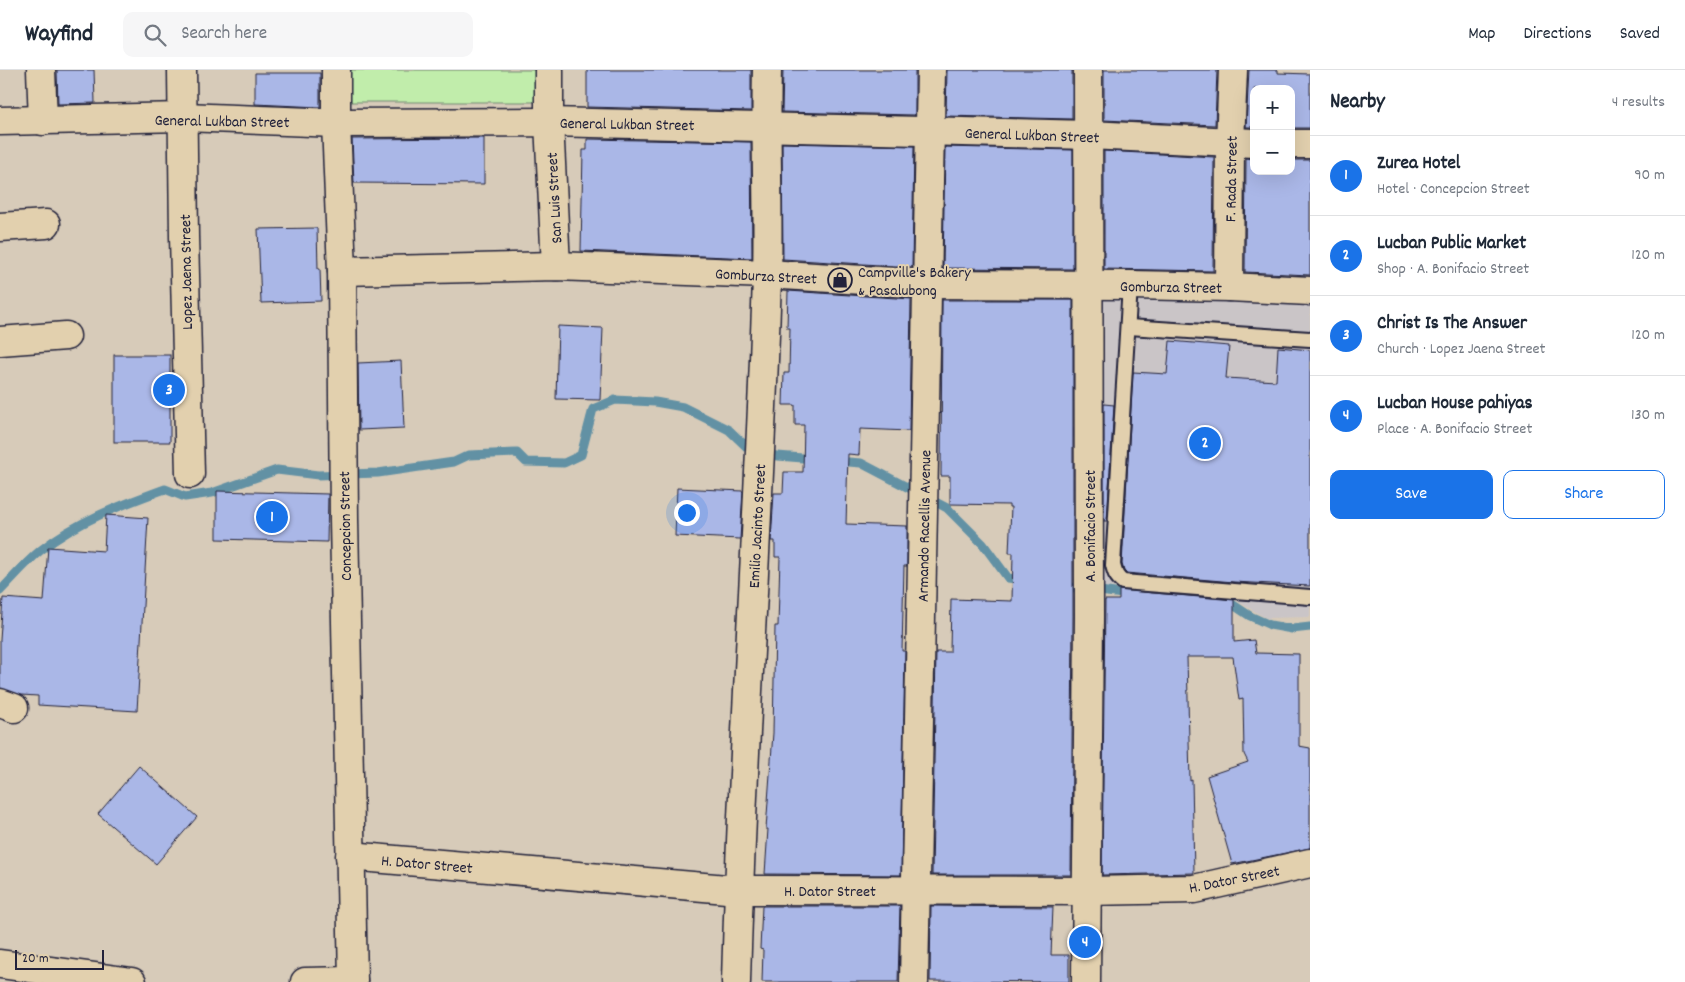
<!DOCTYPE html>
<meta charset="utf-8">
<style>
body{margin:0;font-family:Dekko,sans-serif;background:#f6f6f7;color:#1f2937}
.controls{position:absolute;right:15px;top:15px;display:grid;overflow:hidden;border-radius:10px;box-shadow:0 5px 20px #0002}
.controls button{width:45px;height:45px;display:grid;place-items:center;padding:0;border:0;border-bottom:1px solid #e0e1e3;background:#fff;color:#1f2937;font:25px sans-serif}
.scale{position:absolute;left:15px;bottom:12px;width:89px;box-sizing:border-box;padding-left:5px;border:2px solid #22223b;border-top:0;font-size:14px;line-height:18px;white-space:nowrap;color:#22223b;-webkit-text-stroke:4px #e2d0ae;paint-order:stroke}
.you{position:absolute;left:686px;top:442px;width:18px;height:18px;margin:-12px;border:4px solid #fff;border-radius:50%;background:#1a73e8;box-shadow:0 0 0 8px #1a73e833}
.badge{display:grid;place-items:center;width:32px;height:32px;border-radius:50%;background:#1a73e8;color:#fff;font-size:16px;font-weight:700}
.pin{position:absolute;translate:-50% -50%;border:2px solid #fff;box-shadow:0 1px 5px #0006}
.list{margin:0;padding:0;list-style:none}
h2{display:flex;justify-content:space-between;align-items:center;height:65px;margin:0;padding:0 20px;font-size:21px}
h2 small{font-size:16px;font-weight:400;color:#747a83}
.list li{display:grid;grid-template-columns:32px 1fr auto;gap:15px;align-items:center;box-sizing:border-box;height:80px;padding:0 20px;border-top:1px solid #e0e1e3}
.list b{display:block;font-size:19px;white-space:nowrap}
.list p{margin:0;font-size:16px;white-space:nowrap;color:#747a83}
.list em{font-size:16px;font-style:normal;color:#747a83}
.actions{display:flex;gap:10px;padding:15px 20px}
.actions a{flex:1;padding:11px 0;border:1px solid #1a73e8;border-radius:10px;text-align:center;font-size:18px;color:#1a73e8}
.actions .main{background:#1a73e8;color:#fff}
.icon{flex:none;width:28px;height:28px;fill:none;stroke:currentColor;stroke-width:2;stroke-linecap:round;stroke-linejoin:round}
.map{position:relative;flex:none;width:1310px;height:912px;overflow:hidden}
header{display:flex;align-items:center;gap:30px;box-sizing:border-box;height:70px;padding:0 25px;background:#fff;border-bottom:1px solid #e0e1e3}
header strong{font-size:24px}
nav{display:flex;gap:28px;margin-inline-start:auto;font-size:18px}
.search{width:350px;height:45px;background:#f6f6f7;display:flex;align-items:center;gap:12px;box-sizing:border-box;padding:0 18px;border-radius:10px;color:#747a83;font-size:19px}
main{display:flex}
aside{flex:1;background:#fff}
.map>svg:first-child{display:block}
</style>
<header>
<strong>Wayfind</strong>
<div class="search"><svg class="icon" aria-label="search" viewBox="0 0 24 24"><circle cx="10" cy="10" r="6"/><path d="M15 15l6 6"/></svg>Search here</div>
<nav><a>Map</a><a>Directions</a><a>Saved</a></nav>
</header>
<main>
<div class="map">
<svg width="1310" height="912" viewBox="0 0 1310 912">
<rect width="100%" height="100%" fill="#d7cbb9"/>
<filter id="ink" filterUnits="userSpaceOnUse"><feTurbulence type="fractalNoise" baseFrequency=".02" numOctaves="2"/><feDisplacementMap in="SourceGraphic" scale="10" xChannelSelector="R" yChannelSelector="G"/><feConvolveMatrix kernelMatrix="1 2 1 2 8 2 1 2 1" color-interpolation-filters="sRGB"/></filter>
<g filter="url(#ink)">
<polygon fill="#cac5c7" points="1104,220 1310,230 1310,547 1266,548 1222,522 1098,517"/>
<polygon fill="#c1edab" stroke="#728873" points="346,0 542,0 541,32 346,32"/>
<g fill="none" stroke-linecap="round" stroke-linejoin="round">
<g stroke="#6291a4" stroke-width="9">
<polyline points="836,391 861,393 947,438 983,474 1008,508 1024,510"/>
<polyline points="1062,516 1130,525"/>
<path d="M0 521C13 508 26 492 41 480 78 451 121 435 165 419L185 427 212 423 277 400 318 405 378 403 454 392 469 385 517 383 526 392 564 393 581 385 593 339 615 330 655 332 683 337 729 360 754 384 815 389"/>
<polyline points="1178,526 1220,526 1250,546 1270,555 1292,559 1310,557"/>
</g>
</g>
<g fill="#aab7e7" stroke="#22223b">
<polygon points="57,0 94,0 95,33 58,34"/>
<polygon points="587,0 751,0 751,41 587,37"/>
<polygon points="783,0 915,0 915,45 782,42"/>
<polygon points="947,0 1072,0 1072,49 946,46"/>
<polygon points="1104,0 1217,0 1215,55 1104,50"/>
<polygon points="1249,0 1278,0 1278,3 1310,4 1310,58 1291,58 1291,19 1254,19 1254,57 1246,57"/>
<polygon points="255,3 320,3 320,37 255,34"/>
<polygon points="484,68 484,114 354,113 352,69"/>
<polygon points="587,69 751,72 752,188 581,181 583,80 587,80"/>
<polygon points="782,73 914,76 912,197 783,189"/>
<polygon points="945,77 1073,80 1073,199 943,198"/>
<polygon points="1104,81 1214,87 1213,201 1104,199"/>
<polygon points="1246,88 1254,89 1254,101 1291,101 1291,90 1310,90 1310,205 1245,202"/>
<polygon points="317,158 318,199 320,199 321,231 261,233 258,159"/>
<polygon points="788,221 911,229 909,361 860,359 859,385 848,384 846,454 907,456 907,496 904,496 902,581 905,581 901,805 765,804 768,759 766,759 773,663 775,556 778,556 780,487 775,487 775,471 771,471 774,423 783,423 784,402 803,402 804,355 795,355 795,335 783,335 784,303 789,303 790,258 787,258"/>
<polygon points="942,230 1073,230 1073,546 1071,805 932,805 936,582 950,582 951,529 1012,531 1013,483 1009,483 1011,437 1009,437 1009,435 950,434 950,406 941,406"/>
<polygon points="558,256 603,258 600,330 556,329"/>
<polygon points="1170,271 1229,276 1226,308 1276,311 1278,277 1310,280 1310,516 1234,512 1126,503 1124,501 1122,494 1133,302 1167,304"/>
<rect x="114" y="285" width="56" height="87"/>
<polygon points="401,291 404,358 359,360 358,293"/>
<polygon points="1104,334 1114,335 1107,451 1104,451"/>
<polygon points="677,418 743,421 740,469 675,466"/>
<polygon points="217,421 328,424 327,472 217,469"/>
<polygon points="106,445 148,448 137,641 38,635 38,626 21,625 0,618 0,570 3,528 44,531 48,477 104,481"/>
<polygon points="1119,520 1234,530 1234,572 1254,570 1256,583 1299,584 1299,676 1310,678 1310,778 1232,794 1207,706 1248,692 1244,684 1243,629 1239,630 1233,587 1187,587 1190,711 1192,710 1194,803 1102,805 1105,530 1119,530"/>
<polygon points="139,696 197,747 156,794 98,744"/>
<polygon points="762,836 900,836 898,912 762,912 763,880 760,879"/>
<polygon points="931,836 1053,837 1051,885 1069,885 1069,912 930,911"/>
</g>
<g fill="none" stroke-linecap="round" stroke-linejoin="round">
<g stroke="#22223b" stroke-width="18">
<g id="service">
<path d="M1130 215 1113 495C1115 503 1116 507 1123 512L1310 527"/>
<polyline points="1129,257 1310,269"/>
</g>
</g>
<g stroke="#22223b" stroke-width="31">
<g id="minor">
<polyline points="41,0 43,51"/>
<polyline points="182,0 184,166 190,404"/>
<polyline points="336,0 336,53 342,201 344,449 353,912"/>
<polyline points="549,0 549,52 556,196"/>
<polyline points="0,51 184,47 336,53 549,52 1089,65 1254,73"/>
<polyline points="1291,74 1310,74"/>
<polyline points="0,157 46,154"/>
<polyline points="342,201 556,196 767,204 927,214 1130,215 1229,217 1310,221"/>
<polyline points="1229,217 1230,73 1233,0"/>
<polyline points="0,271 66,266"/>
<polyline points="0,633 14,638"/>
<polyline points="350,786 738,820 1087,821 1194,819 1310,793"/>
<polyline points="0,894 132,912"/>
<polyline points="305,912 353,911"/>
<path d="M736 912C742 677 760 442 767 206 769 138 765 69 767 0"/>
<polyline points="1086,912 1089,546 1088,0"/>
</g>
</g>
<g stroke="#22223b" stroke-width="31">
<path id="secondary" d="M914 912C921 608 925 304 931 0"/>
</g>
<use href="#service" stroke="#e2d0ae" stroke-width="14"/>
<use href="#minor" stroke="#e2d0ae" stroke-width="28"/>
<use href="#secondary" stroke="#e2d0ae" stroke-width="28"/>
</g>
</g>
<defs>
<g id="shop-ring" transform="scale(1.25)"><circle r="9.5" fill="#e2d0ae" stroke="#22223b" stroke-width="1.5"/><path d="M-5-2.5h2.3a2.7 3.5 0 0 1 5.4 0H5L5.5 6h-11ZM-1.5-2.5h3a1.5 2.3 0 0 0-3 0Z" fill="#22223b"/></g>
</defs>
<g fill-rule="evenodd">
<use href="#shop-ring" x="840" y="210"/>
</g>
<g text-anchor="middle" stroke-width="4" stroke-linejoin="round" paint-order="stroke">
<g font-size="16" fill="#22223b" stroke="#e2d0ae">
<text transform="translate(222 50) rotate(1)" y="6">General Lukban Street</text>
<text transform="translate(627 53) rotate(1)" y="6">General Lukban Street</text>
<text transform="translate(1032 64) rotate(2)" y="6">General Lukban Street</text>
<text transform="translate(1230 109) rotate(-89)" y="6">F. Rada Street</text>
<text transform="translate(553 128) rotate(-93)" y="6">San Luis Street</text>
<text transform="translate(185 202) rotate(-91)" y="6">Lopez Jaena Street</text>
<text transform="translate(766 205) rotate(3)" y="6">Gomburza Street</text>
<text transform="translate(1171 216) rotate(1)" y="6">Gomburza Street</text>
<text transform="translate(344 456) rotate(-91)" y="6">Concepcion Street</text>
<text transform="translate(756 456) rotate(-87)" y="6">Emilio Jacinto Street</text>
<text transform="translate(923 456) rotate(-89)" y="6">Armando Racellis Avenue</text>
<text transform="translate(1089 456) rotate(-90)" y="6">A. Bonifacio Street</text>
<text transform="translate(427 793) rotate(5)" y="6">H. Dator Street</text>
<text transform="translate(1234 808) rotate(-11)" y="6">H. Dator Street</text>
<text x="830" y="826">H. Dator Street</text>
</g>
<g font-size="16" fill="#22223b" stroke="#e2d0ae" text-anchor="start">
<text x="858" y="207">Campville's Bakery<tspan x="858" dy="18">&amp; Pasalubong</tspan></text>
</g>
</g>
</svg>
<div class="controls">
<button>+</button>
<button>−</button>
</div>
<div class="scale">20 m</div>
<div class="you"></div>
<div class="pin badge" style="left:272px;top:447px">1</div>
<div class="pin badge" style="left:1205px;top:373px">2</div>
<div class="pin badge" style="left:169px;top:320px">3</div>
<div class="pin badge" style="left:1085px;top:872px">4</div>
</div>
<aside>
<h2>Nearby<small>4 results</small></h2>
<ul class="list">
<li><span class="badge">1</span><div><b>Zurea Hotel</b><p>Hotel · Concepcion Street</p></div><em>90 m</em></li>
<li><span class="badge">2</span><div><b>Lucban Public Market</b><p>Shop · A. Bonifacio Street</p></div><em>120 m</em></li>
<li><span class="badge">3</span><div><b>Christ Is The Answer</b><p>Church · Lopez Jaena Street</p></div><em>120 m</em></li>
<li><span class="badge">4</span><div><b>Lucban House pahiyas</b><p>Place · A. Bonifacio Street</p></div><em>130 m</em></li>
</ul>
<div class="actions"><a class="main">Save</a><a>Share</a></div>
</aside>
</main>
